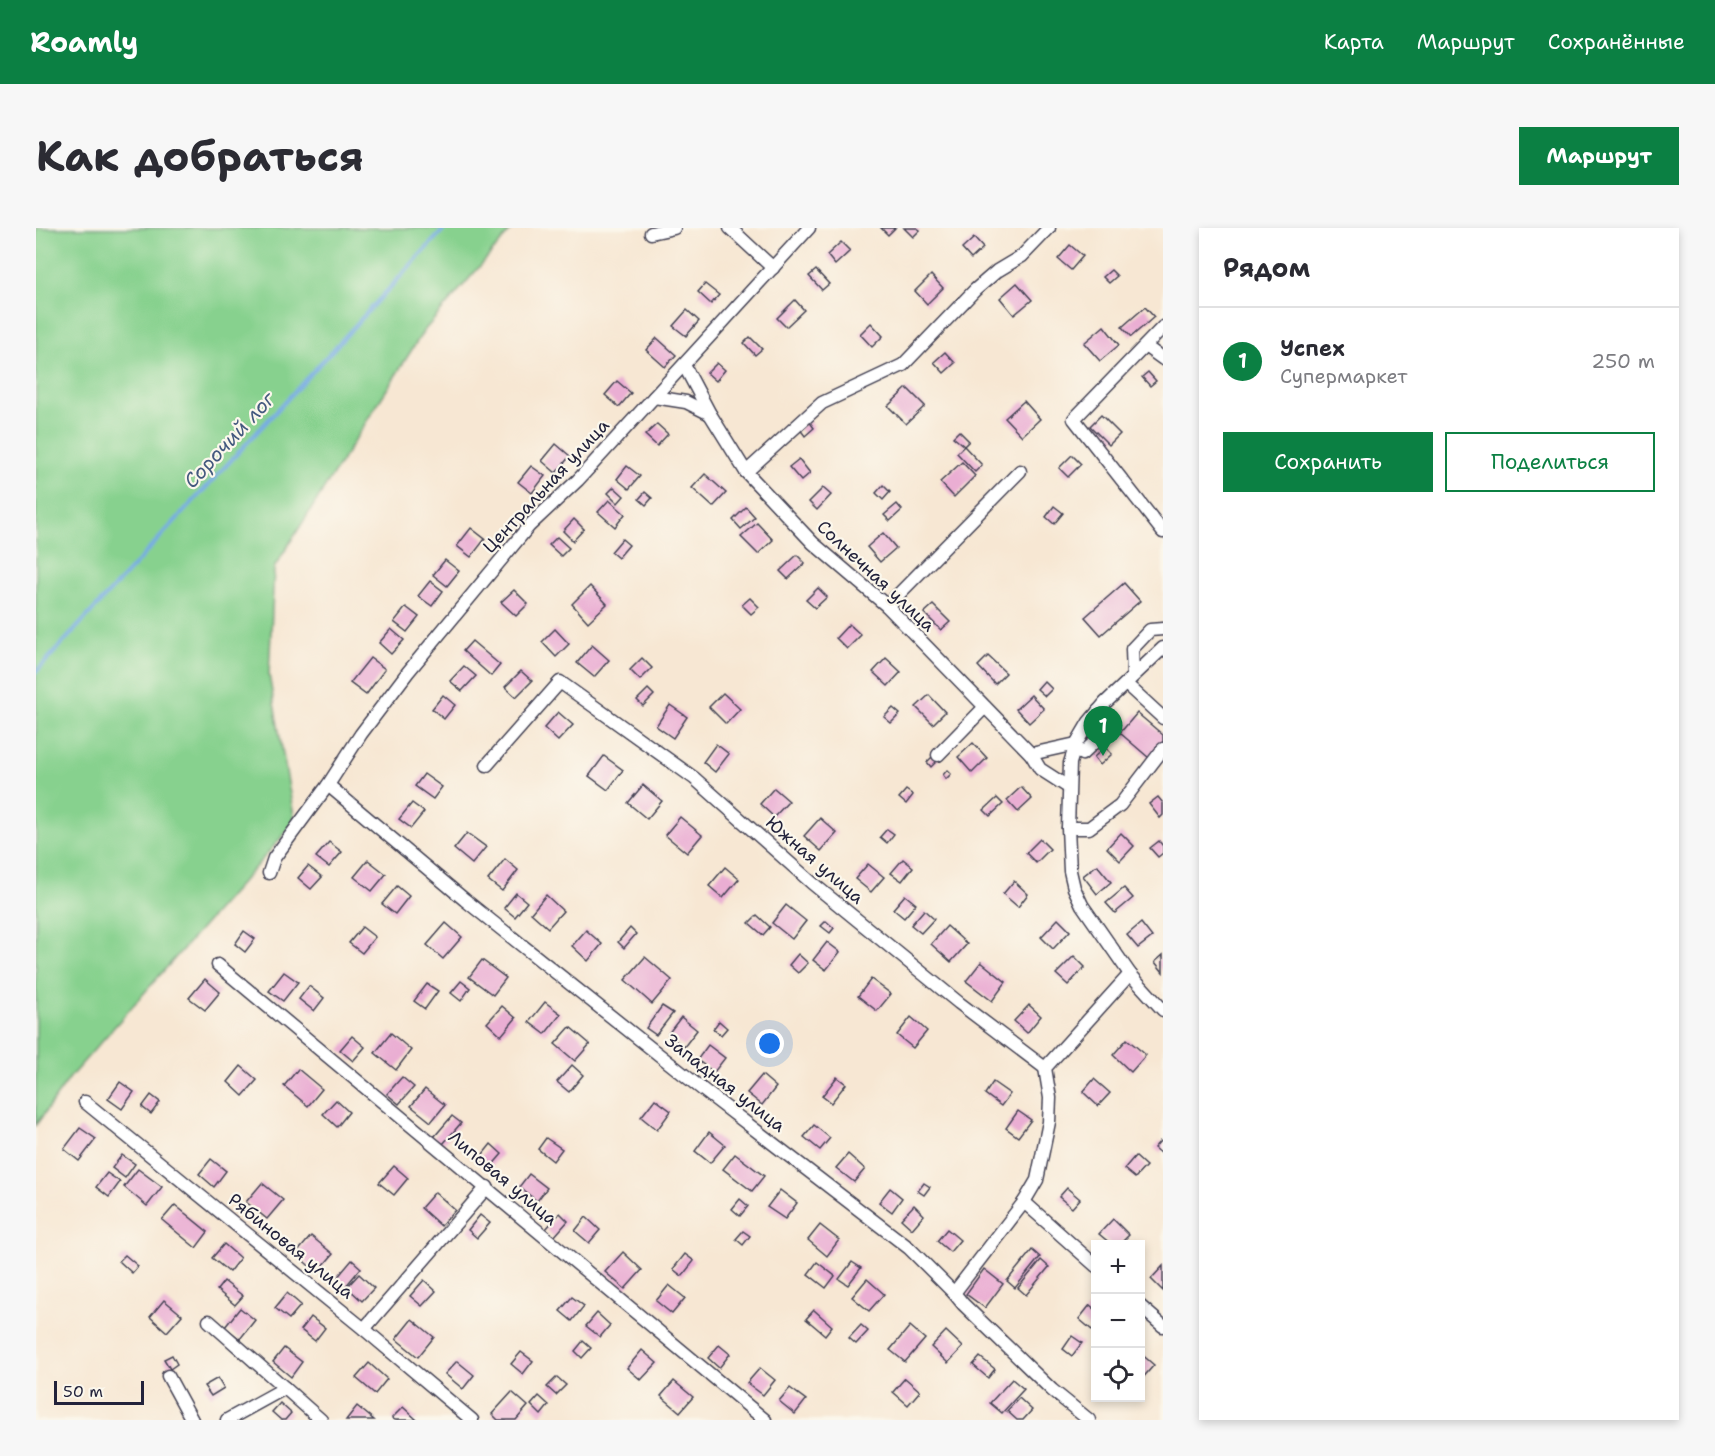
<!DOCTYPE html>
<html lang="ru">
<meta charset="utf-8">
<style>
body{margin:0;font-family:"Shantell Sans",sans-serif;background:#f7f7f7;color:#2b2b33}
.controls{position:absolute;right:18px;bottom:18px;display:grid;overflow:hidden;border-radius:0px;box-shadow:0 3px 9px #0003}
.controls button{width:54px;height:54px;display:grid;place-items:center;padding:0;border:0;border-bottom:2px solid #e1e1e2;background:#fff;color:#2b2b33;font:30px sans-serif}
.scale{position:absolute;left:18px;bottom:15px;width:90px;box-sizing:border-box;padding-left:6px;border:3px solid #22223b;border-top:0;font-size:16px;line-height:21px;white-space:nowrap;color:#22223b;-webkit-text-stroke:4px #fbf7ec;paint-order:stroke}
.you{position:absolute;left:734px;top:816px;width:21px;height:21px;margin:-15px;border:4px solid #fff;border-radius:50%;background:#1a73e8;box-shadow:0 0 0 9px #1a73e833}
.badge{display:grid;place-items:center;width:39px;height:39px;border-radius:50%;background:#0b8043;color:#fff;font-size:20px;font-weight:700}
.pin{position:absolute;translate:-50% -50px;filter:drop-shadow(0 2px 3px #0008)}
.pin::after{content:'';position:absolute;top:32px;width:21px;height:18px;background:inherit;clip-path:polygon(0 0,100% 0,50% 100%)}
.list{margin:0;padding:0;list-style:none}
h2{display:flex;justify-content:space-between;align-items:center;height:78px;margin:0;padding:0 24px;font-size:26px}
h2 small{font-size:20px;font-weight:400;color:#7c7c81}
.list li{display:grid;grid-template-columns:39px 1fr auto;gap:18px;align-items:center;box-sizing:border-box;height:108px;padding:0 24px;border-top:2px solid #e1e1e2}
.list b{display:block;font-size:22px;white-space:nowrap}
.list p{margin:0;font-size:20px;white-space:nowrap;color:#7c7c81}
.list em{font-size:20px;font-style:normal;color:#7c7c81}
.actions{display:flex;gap:12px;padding:18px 24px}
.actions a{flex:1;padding:14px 0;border:2px solid #0b8043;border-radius:0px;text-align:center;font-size:21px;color:#0b8043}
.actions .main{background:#0b8043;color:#fff}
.icon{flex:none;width:33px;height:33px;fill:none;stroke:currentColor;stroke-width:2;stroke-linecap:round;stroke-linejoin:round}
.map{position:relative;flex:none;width:1127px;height:1192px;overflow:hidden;border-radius:0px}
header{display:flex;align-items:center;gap:36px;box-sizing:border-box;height:84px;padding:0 30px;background:#0b8043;color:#fff}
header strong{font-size:28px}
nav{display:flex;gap:33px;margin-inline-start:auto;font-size:21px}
.intro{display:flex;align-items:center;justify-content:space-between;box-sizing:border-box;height:144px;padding:0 36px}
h1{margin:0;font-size:42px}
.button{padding:15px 27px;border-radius:0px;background:#0b8043;color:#fff;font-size:21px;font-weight:700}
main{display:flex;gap:36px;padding:0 36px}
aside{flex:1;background:#fff;border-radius:0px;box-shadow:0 3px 9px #0003}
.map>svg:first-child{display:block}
</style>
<header>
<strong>Roamly</strong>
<nav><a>Карта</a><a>Маршрут</a><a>Сохранённые</a></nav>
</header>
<div class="intro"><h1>Как добраться</h1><a class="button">Маршрут</a></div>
<main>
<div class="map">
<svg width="1127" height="1192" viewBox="0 0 1127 1192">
<rect width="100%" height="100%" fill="#fbf7ec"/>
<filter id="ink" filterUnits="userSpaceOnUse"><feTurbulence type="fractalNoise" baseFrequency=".0167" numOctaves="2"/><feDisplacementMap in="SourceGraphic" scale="12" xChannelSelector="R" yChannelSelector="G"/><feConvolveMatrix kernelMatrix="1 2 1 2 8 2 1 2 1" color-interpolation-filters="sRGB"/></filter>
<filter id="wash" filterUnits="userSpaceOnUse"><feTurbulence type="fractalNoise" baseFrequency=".008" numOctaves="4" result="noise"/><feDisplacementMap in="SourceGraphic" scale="24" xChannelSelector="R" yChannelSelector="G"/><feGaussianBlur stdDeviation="1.35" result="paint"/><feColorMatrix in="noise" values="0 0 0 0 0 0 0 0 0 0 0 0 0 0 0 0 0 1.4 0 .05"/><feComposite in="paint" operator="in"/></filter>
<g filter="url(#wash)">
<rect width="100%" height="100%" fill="#f7e7d3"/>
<polygon fill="#87d18e" stroke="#547a64" stroke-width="1.5" points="0,0 477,0 387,104 238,340 233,447 259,594 35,848 0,897"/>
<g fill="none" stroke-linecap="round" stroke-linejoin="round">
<polyline stroke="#77ace4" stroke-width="4" points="0,444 409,0"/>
</g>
<g id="blocks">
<g fill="#eaaed3">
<polygon points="845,0 859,0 852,7"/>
<polygon points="868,0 881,0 884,2 877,9"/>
<polygon points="938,10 947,20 935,31 926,21"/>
<polygon points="805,14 814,23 799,37 791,27"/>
<polygon points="1034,17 1047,28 1035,42 1022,31"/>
<polygon points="780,42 793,56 786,62 773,48"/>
<polygon points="1075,42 1081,48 1073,55 1067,49"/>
<polygon points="895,47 907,60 891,76 879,63"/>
<polygon points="981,55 996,72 978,87 964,70"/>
<polygon points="669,56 683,67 675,76 662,64"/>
<polygon points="759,72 768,82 750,99 741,90"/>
<polygon points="1109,79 1118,89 1095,109 1086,99"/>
<polygon points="651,82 663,93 650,108 637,98"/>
<polygon points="835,95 847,108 836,119 824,106"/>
<polygon points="1068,98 1083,117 1064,133 1048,115"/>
<polygon points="714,109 726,121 719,127 708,115"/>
<polygon points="621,110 640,127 629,139 610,122"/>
<polygon points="909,124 919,135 908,145 898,134"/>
<polygon points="681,135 689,142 680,153 671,145"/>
<polygon points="1112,144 1120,153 1114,158 1106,149"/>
<polygon points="581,153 595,165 583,179 569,167"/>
<polygon points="871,160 889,178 870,196 852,178"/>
<polygon points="988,173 1004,191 986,208 969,190"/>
<polygon points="1065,187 1084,206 1073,217 1054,198"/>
<polygon points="773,193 778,200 769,208 763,200"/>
<polygon points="621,196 632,206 621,218 609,207"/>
<polygon points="923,203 933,213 928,218 946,237 939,244 921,225 928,218 917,209"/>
<polygon points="520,216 534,228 520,245 506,233"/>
<polygon points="1036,227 1045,236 1032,249 1023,240"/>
<polygon points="763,231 774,245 765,253 753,239"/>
<polygon points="926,234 939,248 918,269 904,254"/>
<polygon points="495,238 509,248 496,265 482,254"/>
<polygon points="591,238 604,248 593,261 581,251"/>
<polygon points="669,246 690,265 677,279 656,260"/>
<polygon points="847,257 854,264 847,272 840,265"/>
<polygon points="578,259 588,268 582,275 572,265"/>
<polygon points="787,260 795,267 781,282 773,274"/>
<polygon points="609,264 616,270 610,277 603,271"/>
<polygon points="573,272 589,286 579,299 562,284"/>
<polygon points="861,276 866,282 854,293 848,287"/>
<polygon points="1018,278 1027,285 1018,296 1010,289"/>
<polygon points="710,279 719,289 705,301 697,292"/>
<polygon points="538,291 548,301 537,313 527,303"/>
<polygon points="721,295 737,312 722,326 705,309"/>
<polygon points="435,300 449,311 435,329 421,318"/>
<polygon points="847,305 860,320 844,334 831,319"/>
<polygon points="521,309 533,320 525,328 513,317"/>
<polygon points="586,311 593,317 582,330 575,324"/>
<polygon points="761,327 769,335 752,351 744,343"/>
<polygon points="409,332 423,343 411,358 397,347"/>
<polygon points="394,353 407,363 396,378 382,368"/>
<polygon points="1088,355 1104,373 1065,407 1049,389"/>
<polygon points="554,358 571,376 552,394 536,376"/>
<polygon points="782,360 791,369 779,380 770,372"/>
<polygon points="478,362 492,376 480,388 465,374"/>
<polygon points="714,370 723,379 715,386 706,377"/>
<polygon points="897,377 914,394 905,402 888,385"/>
<polygon points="370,379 383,389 371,404 358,394"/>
<polygon points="813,396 825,407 811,421 800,410"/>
<polygon points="355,401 368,412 355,426 343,415"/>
<polygon points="519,401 533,416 520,429 506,414"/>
<polygon points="436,413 464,437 455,448 427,423"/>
<polygon points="556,417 573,432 558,449 541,435"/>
<polygon points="952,428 970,445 959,456 942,438"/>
<polygon points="334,430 349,441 330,467 314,455"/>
<polygon points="606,430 616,440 604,452 594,442"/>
<polygon points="850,430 865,444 852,458 837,444"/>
<polygon points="428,438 440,448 426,463 414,453"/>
<polygon points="485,443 496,453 480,469 469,459"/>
<polygon points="1008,453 1016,461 1009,468 1001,461"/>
<polygon points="612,461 618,467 607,478 601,472"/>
<polygon points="687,465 704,481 690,496 673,479"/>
<polygon points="407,467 419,477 408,491 396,481"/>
<polygon points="893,467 909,484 897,496 880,479"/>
<polygon points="995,467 1008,481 993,495 980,481"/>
<polygon points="634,477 651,489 637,510 620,498"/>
<polygon points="857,480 864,486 855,495 848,489"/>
<polygon points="522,484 537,497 522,513 508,500"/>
<polygon points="1101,485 1127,507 1127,514 1113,530 1084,505"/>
<polygon points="937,515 951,530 936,545 922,529"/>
<polygon points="680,516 693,526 679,544 667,534"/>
<polygon points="1069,519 1076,526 1064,537 1058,529"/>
<polygon points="899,526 903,531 895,539 891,534"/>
<polygon points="568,528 587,542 572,562 553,548"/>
<polygon points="911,542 915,546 910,551 907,547"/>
<polygon points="388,546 406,559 397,571 379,558"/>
<polygon points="607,557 626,573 611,591 592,575"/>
<polygon points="985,559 996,571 982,584 971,572"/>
<polygon points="738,560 753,573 738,589 724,576"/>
<polygon points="870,562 877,567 870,576 863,570"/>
<polygon points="1122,569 1127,575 1127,587 1124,590 1113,576"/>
<polygon points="961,570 967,576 954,588 948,582"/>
<polygon points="376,575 388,584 375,600 363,591"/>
<polygon points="644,589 666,607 651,625 629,607"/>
<polygon points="784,590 801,605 785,623 768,608"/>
<polygon points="851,601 858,606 851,615 844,609"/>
<polygon points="431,605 450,619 436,636 418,621"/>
<polygon points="1085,605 1098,618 1084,633 1071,620"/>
<polygon points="1004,611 1014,621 1000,635 990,625"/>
<polygon points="1123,613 1127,618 1127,625 1122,629 1114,620"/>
<polygon points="293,614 306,624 293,639 280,629"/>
<polygon points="469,631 482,642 466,663 452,652"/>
<polygon points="867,631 877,639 866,653 855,645"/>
<polygon points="332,632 350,646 336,663 318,649"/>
<polygon points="832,636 848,649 835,664 819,651"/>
<polygon points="1061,637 1075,654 1061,666 1047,648"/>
<polygon points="272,638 286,649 275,661 262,650"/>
<polygon points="689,639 703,651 687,670 673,658"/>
<polygon points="978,653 992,666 982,679 967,666"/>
<polygon points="361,658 373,668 359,686 346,676"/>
<polygon points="1088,660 1097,670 1079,685 1070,675"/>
<polygon points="480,665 491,674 479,689 468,680"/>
<polygon points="510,667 527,683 512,700 495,685"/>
<polygon points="869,667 880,676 868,690 857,681"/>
<polygon points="750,677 770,693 756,711 736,695"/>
<polygon points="888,682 898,691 885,705 875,697"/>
<polygon points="721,687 734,699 727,707 713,695"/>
<polygon points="1022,691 1034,703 1017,721 1005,709"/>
<polygon points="790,693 798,700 794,705 785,698"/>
<polygon points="410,695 426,709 407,731 391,717"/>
<polygon points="1105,695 1116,709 1102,720 1091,707"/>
<polygon points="911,698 931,716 915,734 895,716"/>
<polygon points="326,699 339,709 326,725 313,715"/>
<polygon points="594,700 600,706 588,720 582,714"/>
<polygon points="550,702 566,716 552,733 536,718"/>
<polygon points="208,703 219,711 209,724 199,716"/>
<polygon points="791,714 804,724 790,742 777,732"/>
<polygon points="762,726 772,735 762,745 753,737"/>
<polygon points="1127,727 1127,744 1119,734"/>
<polygon points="1038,728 1049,739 1032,757 1020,746"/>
<polygon points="609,729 636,752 616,776 589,752"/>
<polygon points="446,732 470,750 457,767 433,749"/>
<polygon points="945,734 970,754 956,773 930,753"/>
<polygon points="248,744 262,754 247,773 233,763"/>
<polygon points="169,751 184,764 169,782 153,770"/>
<polygon points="835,751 855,766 841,783 822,768"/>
<polygon points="425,753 434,760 425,773 415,765"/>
<polygon points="391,756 402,763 389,781 378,773"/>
<polygon points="273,758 288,770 278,783 263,771"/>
<polygon points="509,774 525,786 509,806 493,794"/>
<polygon points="993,777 1005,788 991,805 978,793"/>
<polygon points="466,778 480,790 465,808 451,795"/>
<polygon points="626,778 637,785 620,807 610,800"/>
<polygon points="645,789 661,802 648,819 632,806"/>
<polygon points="875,789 891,803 877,820 861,807"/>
<polygon points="683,793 691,800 685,807 677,801"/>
<polygon points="534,799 554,816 539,833 519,816"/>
<polygon points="355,805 375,822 360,842 339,825"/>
<polygon points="316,808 329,819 317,833 304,822"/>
<polygon points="1091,811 1110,827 1095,844 1077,827"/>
<polygon points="672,817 689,830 678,844 661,832"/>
<polygon points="536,837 547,847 533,864 521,854"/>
<polygon points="205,838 221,852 207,868 192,854"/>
<polygon points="262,841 286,861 272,878 248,858"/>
<polygon points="726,847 740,859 726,877 711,865"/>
<polygon points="366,849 378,859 363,876 351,866"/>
<polygon points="801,849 810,856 795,875 786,868"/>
<polygon points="1058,851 1074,865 1062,878 1047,864"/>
<polygon points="84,854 98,864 86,881 72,871"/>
<polygon points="957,854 974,866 965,878 949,866"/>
<polygon points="389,861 409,877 395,894 375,878"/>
<polygon points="115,867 124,874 115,886 106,879"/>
<polygon points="619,871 635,883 621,902 605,889"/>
<polygon points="300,872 313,884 301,899 287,886"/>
<polygon points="982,883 995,892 982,909 970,900"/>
<polygon points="416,888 425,895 407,916 398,909"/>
<polygon points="778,897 794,910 784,922 768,909"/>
<polygon points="44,900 60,911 43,933 28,921"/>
<polygon points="673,904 689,917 674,935 659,923"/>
<polygon points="510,910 526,921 517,933 502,921"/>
<polygon points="1124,913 1127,915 1127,922 1124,925 1118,920"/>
<polygon points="455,916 466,926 454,940 443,931"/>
<polygon points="699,926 728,948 716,963 687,941"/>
<polygon points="812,926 829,941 818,954 800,940"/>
<polygon points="86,927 99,936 89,950 76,940"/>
<polygon points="1099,928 1110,938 1099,950 1088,941"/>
<polygon points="175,931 190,943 178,959 163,946"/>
<polygon points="358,938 372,950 358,967 343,955"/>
<polygon points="102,941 126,959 111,978 88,959"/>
<polygon points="71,945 84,954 73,969 60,959"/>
<polygon points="493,946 511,960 501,973 483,959"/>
<polygon points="226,955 247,972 231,991 210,974"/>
<polygon points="888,955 894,959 888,967 882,963"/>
<polygon points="854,960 866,970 856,984 843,974"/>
<polygon points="1031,960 1044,971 1036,980 1023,969"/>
<polygon points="744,962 761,975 749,991 731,979"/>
<polygon points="399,964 419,982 405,998 385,980"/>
<polygon points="704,971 712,978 704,988 696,981"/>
<polygon points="139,977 172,1004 160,1020 126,992"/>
<polygon points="878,977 888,987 876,1001 865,991"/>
<polygon points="524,985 532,993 518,1009 510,1001"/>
<polygon points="444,987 454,995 441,1010 432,1002"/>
<polygon points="550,989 564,1002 553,1015 539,1003"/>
<polygon points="1077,991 1093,1007 1084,1016 1075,1016 1063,1006"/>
<polygon points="784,997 803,1012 791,1028 772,1012"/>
<polygon points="911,1001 924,1012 914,1024 901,1013"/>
<polygon points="707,1003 714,1008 707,1017 700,1011"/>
<polygon points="275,1008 297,1026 281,1045 260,1026"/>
<polygon points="188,1016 204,1030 193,1044 176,1030"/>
<polygon points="996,1022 1004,1029 979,1060 971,1053"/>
<polygon points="587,1024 606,1042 589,1061 569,1044"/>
<polygon points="649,1026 658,1033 646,1048 637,1041"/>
<polygon points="89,1027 102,1038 96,1045 83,1033"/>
<polygon points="316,1032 325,1040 309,1059 300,1051"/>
<polygon points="1005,1032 1013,1039 990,1067 982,1060"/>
<polygon points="781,1034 799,1048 790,1060 772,1046"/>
<polygon points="816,1034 825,1040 812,1057 803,1051"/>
<polygon points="1127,1038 1127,1063 1115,1051"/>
<polygon points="948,1041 967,1056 949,1080 930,1066"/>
<polygon points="323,1046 338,1060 326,1073 311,1059"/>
<polygon points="831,1051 848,1066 833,1083 816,1069"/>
<polygon points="388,1052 400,1063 386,1078 374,1068"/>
<polygon points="188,1053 207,1068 199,1077 181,1062"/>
<polygon points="633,1057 649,1070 636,1086 620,1073"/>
<polygon points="251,1065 265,1077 253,1091 239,1080"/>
<polygon points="536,1069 548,1078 536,1093 524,1083"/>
<polygon points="128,1072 146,1087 131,1104 114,1089"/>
<polygon points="1054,1077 1060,1082 1060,1098 1056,1102 1043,1091"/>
<polygon points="204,1080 219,1092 204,1111 189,1099"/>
<polygon points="778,1082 796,1098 789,1107 770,1091"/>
<polygon points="561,1085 574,1097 564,1109 550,1098"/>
<polygon points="275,1089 289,1100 279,1113 265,1102"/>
<polygon points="376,1091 398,1109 382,1129 360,1111"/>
<polygon points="825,1097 832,1103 820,1116 813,1110"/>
<polygon points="874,1098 889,1111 869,1134 854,1122"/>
<polygon points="910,1103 927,1119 912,1135 895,1119"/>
<polygon points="1036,1108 1046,1115 1036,1128 1027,1121"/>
<polygon points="547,1113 555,1120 546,1130 539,1123"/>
<polygon points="683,1117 694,1126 683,1140 672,1130"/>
<polygon points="248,1120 266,1134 255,1149 237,1134"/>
<polygon points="606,1122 621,1135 605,1152 591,1140"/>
<polygon points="485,1124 497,1133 487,1146 475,1136"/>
<polygon points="1104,1125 1118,1137 1104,1153"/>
<polygon points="136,1127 141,1136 134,1141 128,1131"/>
<polygon points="944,1129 959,1141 952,1150 937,1137"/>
<polygon points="421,1133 438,1147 427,1161 409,1146"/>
<polygon points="333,1135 351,1151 339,1166 320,1150"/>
<polygon points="724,1140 739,1152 727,1167 711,1155"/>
<polygon points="521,1149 530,1157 520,1167 511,1159"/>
<polygon points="182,1150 188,1160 175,1168 168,1158"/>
<polygon points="869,1150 884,1163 872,1177 857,1164"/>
<polygon points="976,1151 988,1161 966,1185 954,1175"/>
<polygon points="638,1153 657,1169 644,1184 625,1168"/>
<polygon points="754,1160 770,1172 759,1186 743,1173"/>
<polygon points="476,1164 492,1178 480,1192 462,1192 456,1186"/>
<polygon points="503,1168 513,1177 505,1187 495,1177"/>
<polygon points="983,1170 996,1182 987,1192 981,1192 971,1183"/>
<polygon points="244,1175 255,1185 249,1192 245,1192 236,1184"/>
<polygon points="321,1178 338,1192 310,1192"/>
<polygon points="367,1179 381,1192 359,1192 356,1190"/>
</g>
</g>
</g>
<g filter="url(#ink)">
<use href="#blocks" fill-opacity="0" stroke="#424052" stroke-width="1.5"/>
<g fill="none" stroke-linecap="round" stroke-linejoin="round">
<g stroke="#424052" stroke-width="15">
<g id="minor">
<polyline points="694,0 737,40"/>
<polyline points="615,5 638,0"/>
<polyline points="1127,99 1038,191 1127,304"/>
<polyline points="1109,118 1127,131"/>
<polyline points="648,137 674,186 710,244 777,315 851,378 995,526"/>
<polyline points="618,169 650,174 674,186"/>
<polyline points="710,244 786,175 867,137 939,62 961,43 986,28 1013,0"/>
<polyline points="851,378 984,243"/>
<polyline points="1127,420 1069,475 1053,494 1040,516 1034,535 1032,600 1034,643 1038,660 1046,677 1094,746 1127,782"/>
<polyline points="1097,448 1096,421 1114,402 1127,401"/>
<polyline points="1090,456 1127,490"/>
<polyline points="1039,522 1046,526 1068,505 1062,483"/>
<polyline points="902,527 949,479"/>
<polyline points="451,537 524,454 658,550 776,655 923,775 1009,840"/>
<polyline points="292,557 429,672 666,861 873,1020 918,1065 927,1076 1016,1162 1053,1192"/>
<polyline points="1032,559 1004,541 995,526 1040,516"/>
<polyline points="1032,600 1053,600 1084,577 1127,521"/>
<polyline points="233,645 238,630 292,557 325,506 372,444 493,298 542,252 773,0"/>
<polyline points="182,737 729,1192"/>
<polyline points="49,874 328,1101 436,1192"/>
<polyline points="988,974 1060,1038"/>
<polyline points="918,1065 988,974 1001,952 1013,894 1014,870 1009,840 1094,746"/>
<polyline points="1104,1078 1127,1098"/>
<polyline points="173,1093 285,1192"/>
<polyline points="328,1101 451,959"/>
<polyline points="132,1148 156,1192"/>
<polyline points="191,1192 249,1160"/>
</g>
</g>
<use href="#minor" stroke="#fff" stroke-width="12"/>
</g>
</g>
<g text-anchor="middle" stroke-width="4.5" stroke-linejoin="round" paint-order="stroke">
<g font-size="18" fill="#22223b" stroke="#fbf7ec">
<text transform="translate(510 258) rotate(-47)" y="6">Центральная улица</text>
<text transform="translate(840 348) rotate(43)" y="6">Солнечная улица</text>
<text transform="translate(779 632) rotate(41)" y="6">Южная улица</text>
<text transform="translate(689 855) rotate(38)" y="6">Западная улица</text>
<text transform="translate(467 950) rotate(40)" y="6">Липовая улица</text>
<text transform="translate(255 1018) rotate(39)" y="6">Рябиновая улица</text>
</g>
<g font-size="20" font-style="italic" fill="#44597f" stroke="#fbf7ec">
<text transform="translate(193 212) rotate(-47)" y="7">Сорочий лог</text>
</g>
</g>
</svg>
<div class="controls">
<button>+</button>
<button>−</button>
<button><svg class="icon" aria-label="locate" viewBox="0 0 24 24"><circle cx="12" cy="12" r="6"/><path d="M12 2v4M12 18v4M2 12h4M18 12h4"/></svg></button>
</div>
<div class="scale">50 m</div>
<div class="you"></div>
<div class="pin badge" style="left:1067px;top:528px">1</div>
</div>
<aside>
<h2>Рядом<small></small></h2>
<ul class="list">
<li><span class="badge">1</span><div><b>Успех</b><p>Супермаркет</p></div><em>250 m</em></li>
</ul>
<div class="actions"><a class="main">Сохранить</a><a>Поделиться</a></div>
</aside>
</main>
